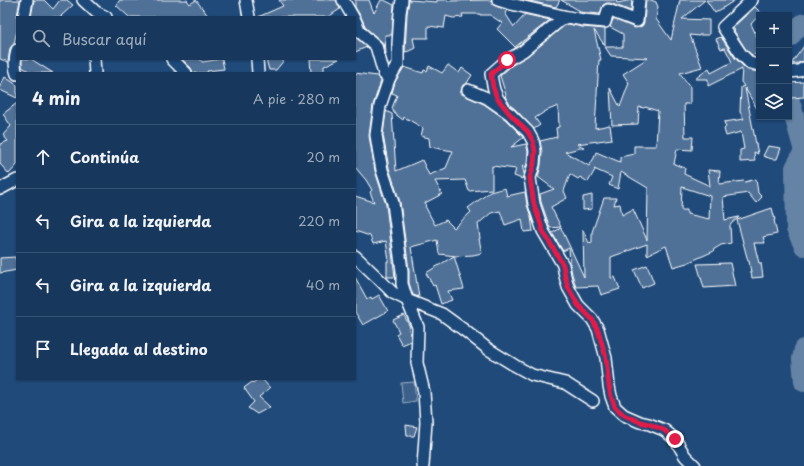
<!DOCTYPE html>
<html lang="es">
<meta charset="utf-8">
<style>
body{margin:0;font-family:"Playpen Sans",sans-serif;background:#244365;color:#f1f3f6}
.controls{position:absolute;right:12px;top:12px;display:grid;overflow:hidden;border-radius:0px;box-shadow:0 1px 3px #0004}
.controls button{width:36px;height:36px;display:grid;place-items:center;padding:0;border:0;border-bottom:1px solid #365272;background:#17385c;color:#f1f3f6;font:20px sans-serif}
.stop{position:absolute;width:12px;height:12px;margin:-9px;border:3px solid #e11d48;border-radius:50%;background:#fff}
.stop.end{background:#e11d48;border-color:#fff;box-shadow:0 1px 4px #0008}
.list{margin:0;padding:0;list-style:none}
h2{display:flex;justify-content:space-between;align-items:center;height:52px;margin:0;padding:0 16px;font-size:17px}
h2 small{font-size:13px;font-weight:400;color:#9eacbb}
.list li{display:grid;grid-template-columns:26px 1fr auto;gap:12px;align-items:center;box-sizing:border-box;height:64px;padding:0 16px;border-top:1px solid #365272}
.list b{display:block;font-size:15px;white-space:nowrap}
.list em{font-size:13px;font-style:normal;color:#9eacbb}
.icon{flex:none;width:22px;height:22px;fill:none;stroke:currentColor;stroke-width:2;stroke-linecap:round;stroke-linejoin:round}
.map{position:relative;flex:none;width:804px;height:466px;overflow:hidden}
.search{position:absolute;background:#17385c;box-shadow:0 1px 3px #0004;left:16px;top:16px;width:340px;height:44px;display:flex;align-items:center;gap:10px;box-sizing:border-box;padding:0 14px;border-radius:0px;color:#9eacbb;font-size:15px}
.panel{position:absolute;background:#17385c;box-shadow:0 1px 3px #0004;left:16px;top:72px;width:340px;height:308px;border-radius:0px}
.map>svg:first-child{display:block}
</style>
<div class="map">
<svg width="804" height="466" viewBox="0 0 804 466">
<rect width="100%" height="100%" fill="#1f4a7a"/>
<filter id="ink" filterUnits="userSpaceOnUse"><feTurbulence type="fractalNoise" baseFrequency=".025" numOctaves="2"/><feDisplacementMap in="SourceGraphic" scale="8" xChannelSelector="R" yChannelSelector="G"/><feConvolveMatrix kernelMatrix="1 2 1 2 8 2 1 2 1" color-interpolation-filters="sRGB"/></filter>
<g filter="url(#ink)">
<polygon fill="#3c618b" stroke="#9eb0c5" points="414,382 416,401 403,403 401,383"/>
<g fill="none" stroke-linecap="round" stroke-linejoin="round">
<g stroke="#6583a4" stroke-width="20">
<polyline points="789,38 798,27 804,23"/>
<polyline points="789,98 804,151 795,168 796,229 804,246"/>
<polyline points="804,349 802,359 804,382"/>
</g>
</g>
<g fill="#507197" stroke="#fff" fill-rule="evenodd">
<polygon points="0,0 20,0 17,16 17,30 14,44 10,48 8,62 0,59"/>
<polygon points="34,0 44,0 53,9 60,0 67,0 73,5 61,16 62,17 31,17"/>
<polygon points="120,0 187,0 190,4 196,0 209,17 129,17 116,5"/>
<polygon points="279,0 336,0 340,9 328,17 258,17 283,6"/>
<polygon points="355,0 369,0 374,13 381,0 384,0 394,5 392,35 385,35 386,55 383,44 381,41 366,28 361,17 355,7"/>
<polygon points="409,0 437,2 437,0 448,0 447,1 491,0 493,5 507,10 505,13 514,27 524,16 524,14 550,20 515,47 497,29 502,23 490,15 480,15 480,14 462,14 463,17 453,18 446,16 444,28 428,26 428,38 413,38 415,48 409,51 405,52 407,14"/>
<polygon points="525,0 560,0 556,7"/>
<polygon points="561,0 616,0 617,3 632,0 631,11 610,3 607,3 603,5 600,14 579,12 580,11"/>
<path d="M646 0H651L656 2 658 7 656 19 671 40 680 0H705L682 19 709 20V35H699V36L690 35 702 67 680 73 690 87V104H684L685 137H693L692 150 677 149 674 164 685 168 684 174 710 186 708 170 720 171 719 184 744 181 745 182 756 179 758 193 762 197 756 203 748 193 723 197 725 220 739 217 730 225 731 243 721 245 713 250 714 251 687 263 673 267 666 246 647 255V244L611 257V278L615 277 620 289 601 295 598 286 576 287 572 274 570 263 569 248 563 251 552 233 561 228 584 277 583 230 589 243 592 242V232L604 198H616L614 205 620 204 622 215 633 209 647 240 648 188 621 172 618 189 609 185 612 177 594 169 595 170 588 182 580 177 578 179 570 174 564 191 567 198 551 207 561 227 550 228 541 202 540 194 554 189 538 177 541 165 542 152 540 141 557 137 556 128 559 127 558 106 546 111 535 118 540 125 534 129 515 109 510 105 505 96 506 95 500 76 511 66 527 56 565 25 568 24 582 27 605 29V46L594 30 601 60H599L595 128 610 125 612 139 577 144 584 147 565 152 589 166 594 158 596 152 620 162V157L634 154V146H656L658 111 645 107 644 108 639 107 638 124 612 125 610 88 620 107 629 83 623 74 648 58 611 56 605 47H623V34L610 27 613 19 635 28 640 27 643 25 644 22ZM682 187 710 196 709 219 687 214V210H681Z"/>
<polygon points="706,0 735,0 715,13"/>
<polygon points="755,7 761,13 751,24 759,41 759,53 752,55 746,50 734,31 735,30 732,28"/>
<polygon points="355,37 367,47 355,52"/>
<polygon points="721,37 735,58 745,68 748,70 759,72 759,112 745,88 758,154 754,152 755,161 740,162 740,150 744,149 741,132 726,136 724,129 726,127 724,122 744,119 740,112 741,87 744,86 741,82 742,69 708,86 708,79 695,79 709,68 711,73 732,62 725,48 721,49 716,39"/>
<polygon points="804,46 804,61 798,63 791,64"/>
<polygon points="22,59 31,59 53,73 32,73 22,67"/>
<polygon points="182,59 200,59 202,62 222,59 224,69 207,71 208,73 193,73 191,68"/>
<polygon points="266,59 285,59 276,70 269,70"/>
<polygon points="310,59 339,59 324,66 324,73 311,73"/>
<polygon points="448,65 459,73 462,68 472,75 467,83 463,85 462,87 461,91 460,93 484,104 505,119 522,136 523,138 511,147 526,144 528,151 527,163 526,167 522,165 524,173 522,179 514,176 516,169 492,166 492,189 469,191 465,180 435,181 442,194 425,203 426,205 425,206 435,225 446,220 454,228 471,212 468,208 490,192 505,188 507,196 525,192 527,205 531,217 533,231 524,232 522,219 505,225 500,211 491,213 478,224 480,239 479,239 482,253 473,255 456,256 439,254 437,240 411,247 419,297 413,295 409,283 409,270 400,202 389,168 383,135 386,111 392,114 396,171 422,160 429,175 446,168 453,151 430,147 429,138 421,136 423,128 404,117 403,120 394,113 392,108 397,95 392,93 395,82 404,67 423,73 424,70 427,71 429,66 442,73"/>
<polygon points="355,73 377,76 381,81 373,105 369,136 375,171 386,205 395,277 387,277 387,261 389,261 386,241 373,244 370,236 355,231 355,196 374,202 370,192 372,190 366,180 355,167"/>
<polygon points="5,77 17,85 17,98 0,90 0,86"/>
<polygon points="804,82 804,97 791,98 789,83"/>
<polygon points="17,103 17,165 9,174 0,164 0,144 8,141 3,135 11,126 3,114"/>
<polygon points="768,146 781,148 777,159 772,159 763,156"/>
<polygon points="592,195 592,209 583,210 583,197"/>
<polygon points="772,208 775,220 774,220 777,234 763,237 765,243 754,243 759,263 761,263 763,277 752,278 749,261 748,261 737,220"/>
<polygon points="454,256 464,289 448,291 452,300 441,304 435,285 433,286 426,273"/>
<polygon points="15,257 17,264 17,270 0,273 0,258"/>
<polygon points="730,263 735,286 704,288 697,264"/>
<polygon points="647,265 654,283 642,288 634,270"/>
<polygon points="355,277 367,299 371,297 372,299 379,295 388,311 363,325 355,312"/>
<polygon points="404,315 410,327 408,328 411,334 411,341 402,345 396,334 399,332 393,320"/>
<polygon points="258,379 262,379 270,388 259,397 270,407 257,414 248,408 254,402 244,388 252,382 253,383"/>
<polygon points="406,425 417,427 414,436 407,436"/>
</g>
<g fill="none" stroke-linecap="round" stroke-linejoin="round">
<g stroke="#fff" stroke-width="14">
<g id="street">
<polyline points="83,0 96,12 106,17"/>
<polyline points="246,0 249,17"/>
<polyline points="343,0 353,17"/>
<polyline points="402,0 400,13 398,44 398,64 389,79 380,106 376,135 379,154 382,170 393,203 402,271 402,284 407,300 418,327 417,363 424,392 426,422 423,466"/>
<polyline points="498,0 511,4 568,17"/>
<polyline points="752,0 723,27 741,54 750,63 759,65"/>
<polyline points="24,17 27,0"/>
<polyline points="355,20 360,32 376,46 384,74 389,79"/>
<path d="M17 50C15 58 14 67 17 74"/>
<polyline points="94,59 95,73"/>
<polyline points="172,59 186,73"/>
<polyline points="257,59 258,73"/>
<polyline points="789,72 799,71 804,68"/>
<polyline points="468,90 487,98 510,114 528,132 533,141 535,151 534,164 530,178 534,204 543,231 563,265 565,276 568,287 578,305 592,319 598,329 606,358 609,386 611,396 615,407 624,415 640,422 649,424 664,430 675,439 685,456 695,466"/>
<path d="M503 106C494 95 493 87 491 74L507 60 523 51 562 19 568 17 583 20 605 22 608 10 637 21 639 0"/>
<polyline points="0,189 17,180"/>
<polyline points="355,256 380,280 393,293 407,300 442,314 464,330 488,349 514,365 532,375 565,383 593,401"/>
</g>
</g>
<use href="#street" stroke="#1f4a7a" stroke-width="11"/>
</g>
</g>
<g fill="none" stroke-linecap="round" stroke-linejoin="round" filter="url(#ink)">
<polyline stroke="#e11d48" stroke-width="5" points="507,60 491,74 493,87 497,98 510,114 528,132 533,141 535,151 534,164 530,178 534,204 543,231 563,265 565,276 568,287 578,305 592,319 598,330 606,358 609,386 611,396 615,407 624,415 640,422 649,424 664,430 675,439"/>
</g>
</svg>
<div class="controls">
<button>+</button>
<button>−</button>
<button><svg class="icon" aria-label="layers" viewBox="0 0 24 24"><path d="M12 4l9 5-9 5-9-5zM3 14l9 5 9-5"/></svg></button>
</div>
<div class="stop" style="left:507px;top:60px"></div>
<div class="stop end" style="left:675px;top:439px"></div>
<div class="search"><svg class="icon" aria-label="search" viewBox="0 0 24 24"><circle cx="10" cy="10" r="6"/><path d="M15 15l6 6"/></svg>Buscar aquí</div>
<section class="panel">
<h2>4 min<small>A pie · 280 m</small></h2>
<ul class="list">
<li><svg class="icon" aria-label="ahead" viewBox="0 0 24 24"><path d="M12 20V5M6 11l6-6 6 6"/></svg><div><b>Continúa</b></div><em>20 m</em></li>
<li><svg class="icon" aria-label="left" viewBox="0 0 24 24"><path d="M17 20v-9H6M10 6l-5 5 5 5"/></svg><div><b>Gira a la izquierda</b></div><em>220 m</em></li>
<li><svg class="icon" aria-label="left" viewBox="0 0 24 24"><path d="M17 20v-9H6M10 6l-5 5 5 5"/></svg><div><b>Gira a la izquierda</b></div><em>40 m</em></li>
<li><svg class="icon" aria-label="arrive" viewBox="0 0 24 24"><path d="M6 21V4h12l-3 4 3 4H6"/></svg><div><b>Llegada al destino</b></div></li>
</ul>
</section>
</div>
